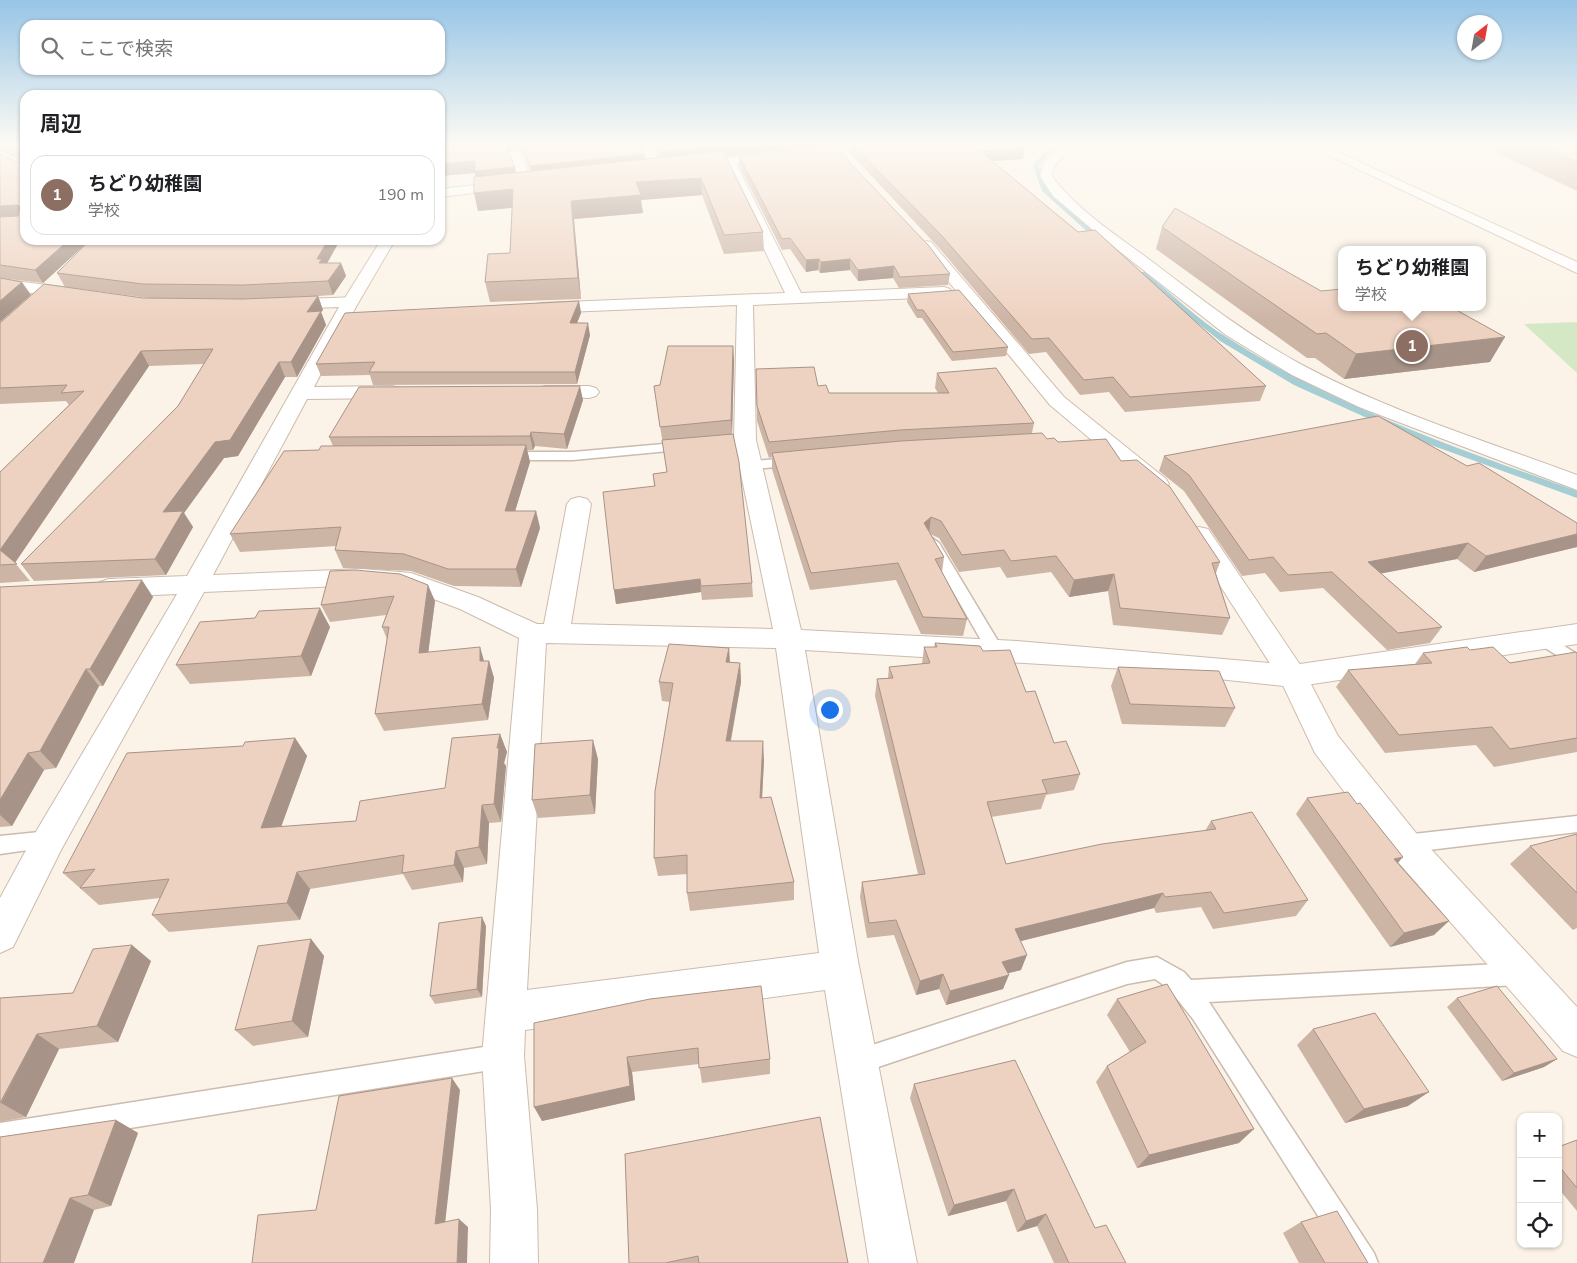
<!DOCTYPE html>
<html lang="ja">
<meta charset="utf-8">
<style>
body{margin:0;font-family:"Nunito Sans","Noto Sans JP",sans-serif;background:#f6f6f6;color:#202124}
.controls{position:absolute;right:15px;bottom:15px;display:grid;overflow:hidden;border-radius:10px;box-shadow:0 1px 4px #0004}
.controls button{width:45px;height:45px;display:grid;place-items:center;padding:0;border:0;border-bottom:1px solid #e0e0e0;background:#fff;color:#202124;font:25px sans-serif}
.compass{position:absolute;left:1457px;top:15px;width:45px;height:45px;border-radius:50%;background:#fff;box-shadow:0 1px 4px #0004;rotate:31deg}
.you{position:absolute;left:829px;top:709px;width:18px;height:18px;margin:-12px;border:4px solid #fff;border-radius:50%;background:#1a73e8;box-shadow:0 0 0 8px #1a73e833}
.badge{display:grid;place-items:center;width:32px;height:32px;border-radius:50%;background:#0b8043;color:#fff;font-size:16px;font-weight:700}
.pin{position:absolute;translate:-50% -50%;border:2px solid #fff;box-shadow:0 1px 5px #0006}
.popup{position:absolute;left:1338px;top:246px;width:148px;height:65px;box-sizing:border-box;display:grid;place-content:center;border-radius:10px;background:#fff;filter:drop-shadow(0 1px 4px #0005);font-size:16px;white-space:nowrap;color:#757577}
.popup b{font-size:19px;color:#202124}
.popup::after{content:'';position:absolute;left:50%;top:100%;margin-left:-10px;border:10px solid transparent;border-top-color:#fff}
.list{margin:0;padding:0;list-style:none}
h2{display:flex;justify-content:space-between;align-items:center;height:65px;margin:0;padding:0 20px;font-size:21px}
h2 small{font-size:16px;font-weight:400;color:#757577}
.list li{display:grid;grid-template-columns:32px 1fr auto;gap:15px;align-items:center;box-sizing:border-box;height:80px;margin:0 10px 10px;padding:0 10px;border:1px solid #e0e0e0;border-radius:15px}
.list b{display:block;font-size:19px;white-space:nowrap}
.list p{margin:0;font-size:16px;white-space:nowrap;color:#757577}
.list em{font-size:16px;font-style:normal;color:#757577}
.icon{flex:none;width:28px;height:28px;fill:none;stroke:currentColor;stroke-width:2;stroke-linecap:round;stroke-linejoin:round}
.map{position:relative;flex:none;width:1577px;height:1263px;overflow:hidden}
.search{position:absolute;background:#fff;box-shadow:0 1px 4px #0004;left:20px;top:20px;width:425px;height:55px;display:flex;align-items:center;gap:12px;box-sizing:border-box;padding:0 18px;border-radius:15px;color:#757577;font-size:19px}
.panel{position:absolute;background:#fff;box-shadow:0 1px 4px #0004;left:20px;top:90px;width:425px;height:155px;border-radius:15px}
.map>svg:first-child{display:block}
</style>
<div class="map">
<svg width="1577" height="1263" viewBox="0 0 1577 1263">
<rect width="100%" height="100%" fill="#fbf3e7"/>
<polygon fill="#d4e8c6" points="1577,322 1577,373 1524,324"/>
<g fill="none" stroke-linecap="round" stroke-linejoin="round">
<g fill="#a4cdd4" fill-rule="evenodd">
<polygon points="1053,143 1059,143 1039,165 1047,189 1103,240 1103,242 1099,242 1042,191 1033,165"/>
<path d="M1139 272H1145C1172 294 1198 320 1228 338 1336 407 1457 448 1577 491V498L1409 437 1294 385 1220 341 1139 276Z"/>
</g>
<g stroke="#ccbbae" stroke-width="3">
<g id="lane">
<polygon points="686,442 690,443 692,446 690,449 573,460 508,460 502,456 508,452 573,452"/>
<polygon points="794,458 799,459 800,462 799,465 752,469 745,465 752,461"/>
<polygon points="932,538 939,543 1001,646 1003,650 1001,654 989,654 925,543"/>
<polygon points="1545,634 1577,654 1577,668 1539,644 1537,640 1539,636"/>
<polygon points="1577,816 1577,832 1404,853 1397,850 1394,844 1397,838 1404,835"/>
<polygon points="49,831 56,834 59,840 56,846 0,854 0,836"/>
<polygon points="1157,957 1184,972 1191,980 1517,963 1525,966 1528,974 1525,982 1517,985 1209,1002 1374,1253 1378,1263 1348,1263 1193,1019 1168,988 1155,979 1127,984 857,1074 848,1071 845,1062 848,1053 857,1050 1127,962"/>
<polygon points="503,1044 512,1047 515,1056 512,1065 503,1068 0,1149 0,1123"/>
</g>
</g>
<g stroke="#ccbbae" stroke-width="2">
<g id="street">
<polygon points="639,143 651,143 661,169 659,172 651,172"/>
<path d="M1064 143H1076L1054 166 1052 176C1077 210 1116 235 1150 260 1200 298 1249 337 1306 367 1391 412 1486 441 1577 475V490L1359 407 1292 375 1226 335 1100 236 1053 196 1040 176 1044 162Z"/>
<polygon points="515,150 521,154 533,184 532,187 522,187 521,184 509,154"/>
<path d="M729 158 735 162 801 293 944 287 950 289 952 292 950 295 944 297 753 305 756 440 801 630 1017 641 1293 665 1577 624V644L1293 687 1125 669 805 650 858 961 917 1263H869L825 990 525 1030 524 1056 537 1209 538 1263H490L491 1209 482 1056 519 638 460 609 407 589 363 585 204 592 61 850 13 947 0 953V898L37 830 177 594 109 597 100 594 96 588 100 582 109 579 187 576 339 307 284 309 278 308 276 304 278 300 357 297 359 301 314 387 392 386 399 388 402 392 399 396 392 398 307 399 213 575 363 569 411 573 478 597 537 624H544L567 504 571 499 579 497 587 499 591 504 571 624 773 629 734 440 737 305 542 313 536 312 533 308 536 304 542 303 785 293 723 162ZM546 643 776 648 819 953 527 990Z"/>
<polygon points="0,279 77,289 83,290 85,294 83,298 77,299 0,289"/>
<polygon points="545,386 589,386 596,388 599,392 596,396 589,398 538,396 535,392 538,388"/>
</g>
</g>
<g stroke="#d1bdae" stroke-width="2">
<g id="secondary">
<polygon points="863,143 898,143 892,146 690,170 684,166 690,162"/>
<polygon points="1303,143 1318,143 1577,262 1577,273"/>
<polygon points="511,181 516,182 518,185 516,188 440,197 440,189"/>
<polygon points="381,240 395,240 357,305 345,305 343,301"/>
<polygon points="926,241 931,242 1064,397 1166,479 1169,484 1166,489 1158,491 1150,489 1050,405 921,248 919,245"/>
<polygon points="1199,527 1208,529 1303,669 1338,736 1416,833 1577,1007 1577,1057 1563,1051 1392,855 1315,753 1280,679 1187,534 1190,529"/>
</g>
</g>
<use href="#lane" fill="#fff" fill-rule="evenodd"/>
<use href="#street" fill="#fff" fill-rule="evenodd"/>
<use href="#secondary" fill="#fff" fill-rule="evenodd"/>
</g>
<g fill="#cdb5a6" fill-rule="evenodd">
<polygon points="0,143 25,143 25,240 340,240 327,263 341,263 346,276 333,295 318,296 323,310 321,312 326,325 297,377 285,377 238,456 224,458 184,513 193,527 166,575 34,581 21,564 178,406 204,364 149,366 15,563 30,581 0,583 0,472 69,405 66,401 0,404 0,323 143,298 149,298 65,287 57,273 87,243 43,283 0,278 0,154 20,163 20,160 1,152 0,153"/>
<path d="M440 143H640L645 154V159L658 157 653 143H848L725 156 763 232 764 251 724 254 702 195 641 200 643 213 574 219 581 299 490 302 485 282 510 253 512 208 478 211 475 173 440 176ZM514 148 523 153 530 171 516 173 515 167 509 153Z"/>
<polygon points="850,143 1040,143 1040,144 1021,145 1025,148 1023,159 992,161 1266,386 1260,401 1125,412 1109,392 1080,395 1046,352 1029,354 940,249 850,153"/>
<polygon points="1476,143 1577,143 1577,191"/>
<polygon points="739,156 950,274 948,285 899,288 893,278 858,281 850,270 820,273 818,270 806,272 790,249 782,250 739,166"/>
<polygon points="1162,227 1321,291 1490,362 1344,379 1315,358 1307,358 1156,249"/>
<polygon points="908,294 1008,347 1006,356 952,361 922,318 917,318 907,302"/>
<polygon points="579,301 581,313 577,323 590,335 577,384 373,385 370,375 321,376 316,364"/>
<polygon points="734,360 732,434 752,583 753,597 702,600 701,592 616,604 614,590 654,486 653,474 667,472 654,386 660,385"/>
<polygon points="756,369 818,386 829,393 938,393 935,388 937,373 1034,423 1032,433 1047,439 1121,461 1220,562 1216,573 1230,618 1222,635 1113,625 1108,591 1069,597 1051,572 1007,578 1000,567 959,572 939,538 930,534 944,557 942,572 967,619 963,636 921,634 896,580 810,590 772,469 772,457 769,458 757,421"/>
<polygon points="583,400 567,449 535,446 533,450 527,450 530,462 515,511 536,511 540,528 521,587 454,586 411,571 343,568 335,550 336,546 240,552 230,534 319,450 333,446 329,437"/>
<polygon points="1164,456 1467,466 1577,547 1474,572 1457,559 1381,573 1442,627 1430,643 1387,650 1323,588 1280,592 1265,573 1242,576 1184,491 1159,471"/>
<polygon points="330,571 435,601 428,652 484,661 489,661 494,678 488,720 384,731 375,714 387,639 382,627 386,615 330,622 321,605"/>
<polygon points="0,587 153,597 103,686 99,686 56,768 44,770 12,826 0,827"/>
<polygon points="330,627 311,676 190,684 176,665"/>
<polygon points="935,643 983,651 1026,692 1054,743 1080,774 1074,790 1046,795 1041,809 991,817 1006,864 1205,831 1211,821 1308,900 1296,916 1213,929 1201,907 1156,913 1154,908 1021,941 1021,970 1008,973 1003,989 946,1005 939,989 916,995 894,935 867,938 860,897 862,882 918,874 875,696 877,679 888,678 889,667 922,664 924,647 934,647"/>
<polygon points="729,648 730,662 740,663 741,682 731,741 764,760 762,798 794,882 794,900 690,911 687,893 687,874 658,876 654,858 670,702 662,701 659,682"/>
<polygon points="1470,650 1510,663 1577,653 1577,752 1494,767 1476,745 1385,753 1336,687 1348,670 1415,664 1423,653"/>
<polygon points="1118,667 1235,708 1225,727 1122,724 1111,686"/>
<polygon points="500,734 507,752 504,763 506,766 501,822 489,823 487,864 464,868 463,882 412,890 403,874 310,889 300,920 169,932 152,915 160,898 99,905 63,873 243,746 295,738 307,756 281,827 356,821 445,788"/>
<polygon points="598,759 595,814 538,818 532,800"/>
<polygon points="1307,798 1434,935 1390,947 1296,814"/>
<polygon points="1577,834 1577,928 1573,930 1510,864 1530,846"/>
<polygon points="486,926 482,997 435,1004 430,996"/>
<polygon points="311,939 324,956 308,1037 253,1046 235,1030"/>
<polygon points="151,961 118,1042 59,1049 26,1117 0,1122 0,998 73,993"/>
<polygon points="1457,998 1557,1059 1544,1067 1502,1081 1447,1007"/>
<polygon points="1117,999 1239,1143 1137,1168 1096,1082 1107,1066 1130,1052 1107,1015"/>
<polygon points="534,1023 770,1059 770,1074 702,1083 699,1064 632,1072 635,1100 542,1121"/>
<polygon points="1313,1029 1408,1106 1345,1123 1297,1045"/>
<polygon points="914,1084 1095,1228 1126,1263 1054,1263 1037,1226 1017,1232 1006,1201 948,1216 910,1098"/>
<polygon points="116,1120 138,1133 111,1206 94,1210 0,1263"/>
<polygon points="1577,1140 1577,1211 1558,1188 1558,1147"/>
<polygon points="625,1154 848,1263 629,1263"/>
<polygon points="1301,1222 1368,1263 1299,1263 1283,1233"/>
</g>
<g fill="#a79387">
<polygon points="506,143 513,143 514,148 507,155 505,144"/>
<polygon points="747,143 848,143 661,163 660,152"/>
<polygon points="1025,148 1023,159 978,162 980,151"/>
<polygon points="645,154 646,165 532,177 530,166"/>
<polygon points="475,161 515,167 517,179 477,183 475,173 440,176 440,164"/>
<polygon points="701,178 702,195 641,200 643,213 574,219 581,299 578,278 571,201 636,182"/>
<polygon points="513,189 517,207 478,211 474,193"/>
<polygon points="18,205 25,217 0,219 0,206"/>
<polygon points="69,240 90,240 43,283 35,270"/>
<polygon points="328,240 340,240 325,267 324,277 317,259"/>
<polygon points="819,259 818,270 806,272 806,260"/>
<polygon points="850,259 850,270 820,273 821,262"/>
<polygon points="341,263 346,276 333,295 328,281"/>
<polygon points="894,266 893,278 858,281 858,270"/>
<polygon points="22,282 31,295 0,322 0,301"/>
<polygon points="318,296 323,310 321,312 326,325 297,377 291,362 307,312"/>
<polygon points="579,301 581,313 572,335 570,323"/>
<polygon points="588,323 590,335 577,384 575,372"/>
<polygon points="1505,337 1490,362 1344,379 1356,354"/>
<polygon points="733,346 734,360 732,435 731,420"/>
<polygon points="141,351 149,366 14,564 0,551 0,550"/>
<polygon points="279,362 285,377 238,456 224,458 184,513 193,527 166,575 155,559 163,512 215,442"/>
<polygon points="580,386 583,400 567,449 564,434"/>
<polygon points="531,432 535,446 533,450 530,436"/>
<polygon points="526,445 530,462 510,528 505,511"/>
<polygon points="536,511 540,528 521,587 516,569"/>
<polygon points="931,517 929,533 924,523"/>
<polygon points="1577,534 1577,547 1474,572 1486,556"/>
<polygon points="1468,543 1457,559 1358,578 1368,562"/>
<polygon points="1114,574 1108,591 1069,597 1074,580"/>
<polygon points="700,579 701,592 616,604 614,590"/>
<polygon points="142,580 153,597 103,686 90,669"/>
<polygon points="428,585 435,601 426,670 419,653"/>
<polygon points="320,608 330,627 311,676 301,656"/>
<polygon points="480,647 485,664 480,661"/>
<polygon points="729,648 730,667 726,662"/>
<polygon points="489,661 494,678 488,720 482,704"/>
<polygon points="740,663 741,682 727,760 726,741"/>
<polygon points="86,669 99,686 56,768 40,751"/>
<polygon points="500,734 507,752 504,763 506,766 501,822 494,804 497,748"/>
<polygon points="295,738 307,756 274,846 261,828"/>
<polygon points="593,740 598,759 595,814 590,795"/>
<polygon points="763,741 764,760 761,817 760,798"/>
<polygon points="28,753 44,770 12,826 0,815 0,800"/>
<polygon points="482,805 489,823 487,864 479,847"/>
<polygon points="456,851 464,868 463,882 454,865"/>
<polygon points="1403,857 1390,872 1394,859"/>
<polygon points="297,872 310,889 300,920 287,903"/>
<polygon points="1163,893 1154,908 1009,944 1015,929"/>
<polygon points="482,917 486,926 482,997 477,989"/>
<polygon points="1449,921 1434,935 1390,947 1404,933"/>
<polygon points="311,939 324,956 308,1037 292,1021"/>
<polygon points="132,945 151,961 118,1042 97,1026"/>
<polygon points="1027,955 1021,970 997,976 1002,962"/>
<polygon points="943,974 939,989 916,995 920,981"/>
<polygon points="1009,975 1003,989 946,1005 950,991"/>
<polygon points="37,1034 59,1049 26,1117 1,1103"/>
<polygon points="627,1057 632,1072 635,1100 542,1121 534,1107"/>
<polygon points="1557,1059 1544,1067 1502,1081 1514,1073"/>
<polygon points="452,1078 460,1090 444,1233 435,1224"/>
<polygon points="1429,1092 1408,1106 1345,1123 1364,1109"/>
<polygon points="116,1120 138,1133 111,1206 88,1195"/>
<polygon points="1254,1129 1239,1143 1137,1168 1149,1155"/>
<polygon points="1014,1189 1006,1201 948,1216 954,1205"/>
<polygon points="70,1198 94,1210 74,1263 43,1263"/>
<polygon points="1046,1214 1037,1226 1017,1232 1026,1221"/>
<polygon points="459,1219 468,1227 467,1263 457,1263"/>
</g>
<g fill="#eed2c1" stroke="#a79387">
<polygon points="0,143 25,143 25,240 69,240 35,270 0,265 0,217 18,216 20,207 18,205 0,206 0,154 20,163 20,151"/>
<polygon points="440,143 506,143 505,144 515,167 475,171 475,161 440,164"/>
<polygon points="521,143 640,143 645,154 530,166"/>
<polygon points="656,143 747,143 660,152"/>
<polygon points="851,143 1018,143 1025,148 980,151 1078,232 1095,230 1266,386 1130,397 1113,377 1084,380 1049,338 1032,339 942,236"/>
<polygon points="1533,143 1577,143 1577,162"/>
<polygon points="834,146 929,246 950,274 900,277 894,266 858,270 850,259 821,262 819,259 806,260 790,238 782,239 739,156"/>
<polygon points="723,151 763,232 724,235 701,178 636,182 641,195 571,201 578,278 485,282 488,254 510,253 513,189 474,193 474,177"/>
<polygon points="1175,208 1321,291 1342,289 1342,307 1451,307 1505,337 1356,354 1326,333 1317,334 1162,227"/>
<polygon points="90,240 328,240 317,259 322,259 319,263 341,263 328,281 243,285 143,284 57,273"/>
<polygon points="0,278 22,282 0,301"/>
<polygon points="44,284 143,298 243,299 318,296 307,312 321,311 291,362 279,362 230,440 215,442 163,512 183,511 155,559 21,564 178,406 213,349 141,351 0,550 0,472 84,391 61,393 67,385 0,388 0,323"/>
<polygon points="959,290 1008,347 953,352 923,310 917,310 908,294"/>
<polygon points="579,301 570,323 588,323 575,372 369,372 375,362 316,364 345,313"/>
<polygon points="668,346 733,346 731,420 660,427 654,386 660,385"/>
<polygon points="814,367 818,386 826,385 829,393 949,393 937,373 996,368 1034,423 900,430 769,442 757,406 756,369"/>
<polygon points="580,386 564,434 531,432 530,436 329,437 359,387"/>
<polygon points="1378,416 1467,466 1479,463 1577,523 1577,534 1486,556 1468,543 1368,562 1442,627 1398,633 1332,572 1288,575 1273,557 1249,560 1189,475 1164,456"/>
<polygon points="1042,433 1047,439 1054,438 1058,442 1106,439 1121,461 1137,460 1170,487 1220,562 1212,563 1230,618 1120,608 1114,574 1074,580 1056,556 1011,561 1004,550 962,555 941,521 931,517 924,523 944,557 935,559 967,619 923,617 898,563 811,573 772,453 901,441"/>
<polygon points="733,434 739,462 752,583 701,586 700,579 614,590 603,492 655,486 653,474 667,472 662,440"/>
<polygon points="526,445 505,511 536,511 516,569 448,569 404,554 335,550 341,527 230,534 284,451 319,450 321,446"/>
<polygon points="0,550 17,564 0,565"/>
<polygon points="355,570 400,574 428,585 419,653 480,647 480,661 489,661 482,704 375,714 389,627 382,627 394,596 321,605 330,571"/>
<polygon points="142,580 90,669 86,669 40,751 28,753 0,800 0,587"/>
<polygon points="320,608 301,656 176,665 200,622 255,618 259,611"/>
<polygon points="935,643 980,646 983,651 1010,650 1026,692 1035,691 1054,743 1066,741 1080,774 1042,780 1047,793 987,802 1006,864 1102,844 1216,829 1211,821 1252,812 1308,900 1224,913 1211,892 1165,897 1163,893 1015,929 1027,955 1002,962 1009,975 950,991 943,974 920,981 896,920 869,923 862,882 925,874 877,679 893,678 889,667 930,663 924,647 937,647"/>
<polygon points="669,644 729,648 726,662 740,663 726,741 763,741 760,798 771,797 794,882 687,893 687,855 654,858 655,791 673,683 659,682"/>
<polygon points="1467,647 1470,650 1493,647 1510,663 1576,652 1577,653 1577,738 1510,749 1492,727 1399,735 1348,670 1432,663 1423,653"/>
<polygon points="1118,667 1219,671 1235,708 1130,704"/>
<polygon points="500,734 497,748 499,748 494,804 482,805 479,847 456,851 454,865 402,873 404,855 297,872 287,903 152,915 169,879 80,888 95,869 63,873 127,753 243,746 245,742 295,738 261,828 356,821 360,801 445,788 452,738"/>
<polygon points="593,740 590,795 532,800 535,744"/>
<polygon points="1348,792 1357,804 1360,803 1403,857 1394,859 1449,921 1404,933 1307,798"/>
<polygon points="1577,834 1577,893 1530,846"/>
<polygon points="482,917 477,989 430,996 439,923"/>
<polygon points="311,939 292,1021 235,1030 258,946"/>
<polygon points="132,945 97,1026 37,1034 0,1103 0,998 73,993 93,949"/>
<polygon points="1167,984 1254,1129 1149,1155 1107,1066 1146,1042 1117,999"/>
<polygon points="761,986 770,1059 699,1068 698,1048 627,1057 630,1086 534,1107 534,1023 650,999"/>
<polygon points="1497,986 1557,1059 1514,1073 1457,998"/>
<polygon points="1375,1013 1429,1092 1364,1109 1313,1029"/>
<polygon points="1015,1060 1095,1228 1106,1225 1126,1263 1069,1263 1046,1214 1026,1221 1014,1189 954,1205 914,1084"/>
<polygon points="452,1078 435,1224 459,1219 457,1263 252,1263 258,1215 316,1210 339,1096"/>
<polygon points="820,1117 848,1263 699,1263 698,1256 665,1263 629,1263 625,1154"/>
<polygon points="116,1120 88,1195 70,1198 43,1263 0,1263 0,1137"/>
<polygon points="1577,1140 1577,1188 1558,1165 1558,1147"/>
<polygon points="1337,1211 1368,1263 1325,1263 1301,1222"/>
</g>
<linearGradient id="sky" x2="0" y2="1"><stop stop-color="#97c5e6"/><stop offset="0.45" stop-color="#fdfaf4"/><stop offset="1" stop-color="#fdfaf4" stop-opacity="0"/></linearGradient>
<rect width="1577" height="320" fill="url(#sky)"/>
</svg>
<div class="controls">
<button>+</button>
<button>−</button>
<button><svg class="icon" aria-label="locate" viewBox="0 0 24 24"><circle cx="12" cy="12" r="6"/><path d="M12 2v4M12 18v4M2 12h4M18 12h4"/></svg></button>
</div>
<svg class="compass" viewBox="-18 -18 36 36"><path d="M0-13l5 13h-10z" fill="#e53935"/><path d="M0 13l5-13h-10z" fill="#757577"/></svg>
<div class="you"></div>
<div class="pin badge" style="left:1412px;top:346px;background:#8d6e63">1</div>
<div class="popup"><b>ちどり幼稚園</b>学校</div>
<div class="search"><svg class="icon" aria-label="search" viewBox="0 0 24 24"><circle cx="10" cy="10" r="6"/><path d="M15 15l6 6"/></svg>ここで検索</div>
<section class="panel">
<h2>周辺<small></small></h2>
<ul class="list">
<li><span class="badge" style="background:#8d6e63">1</span><div><b>ちどり幼稚園</b><p>学校</p></div><em>190 m</em></li>
</ul>
</section>
</div>
